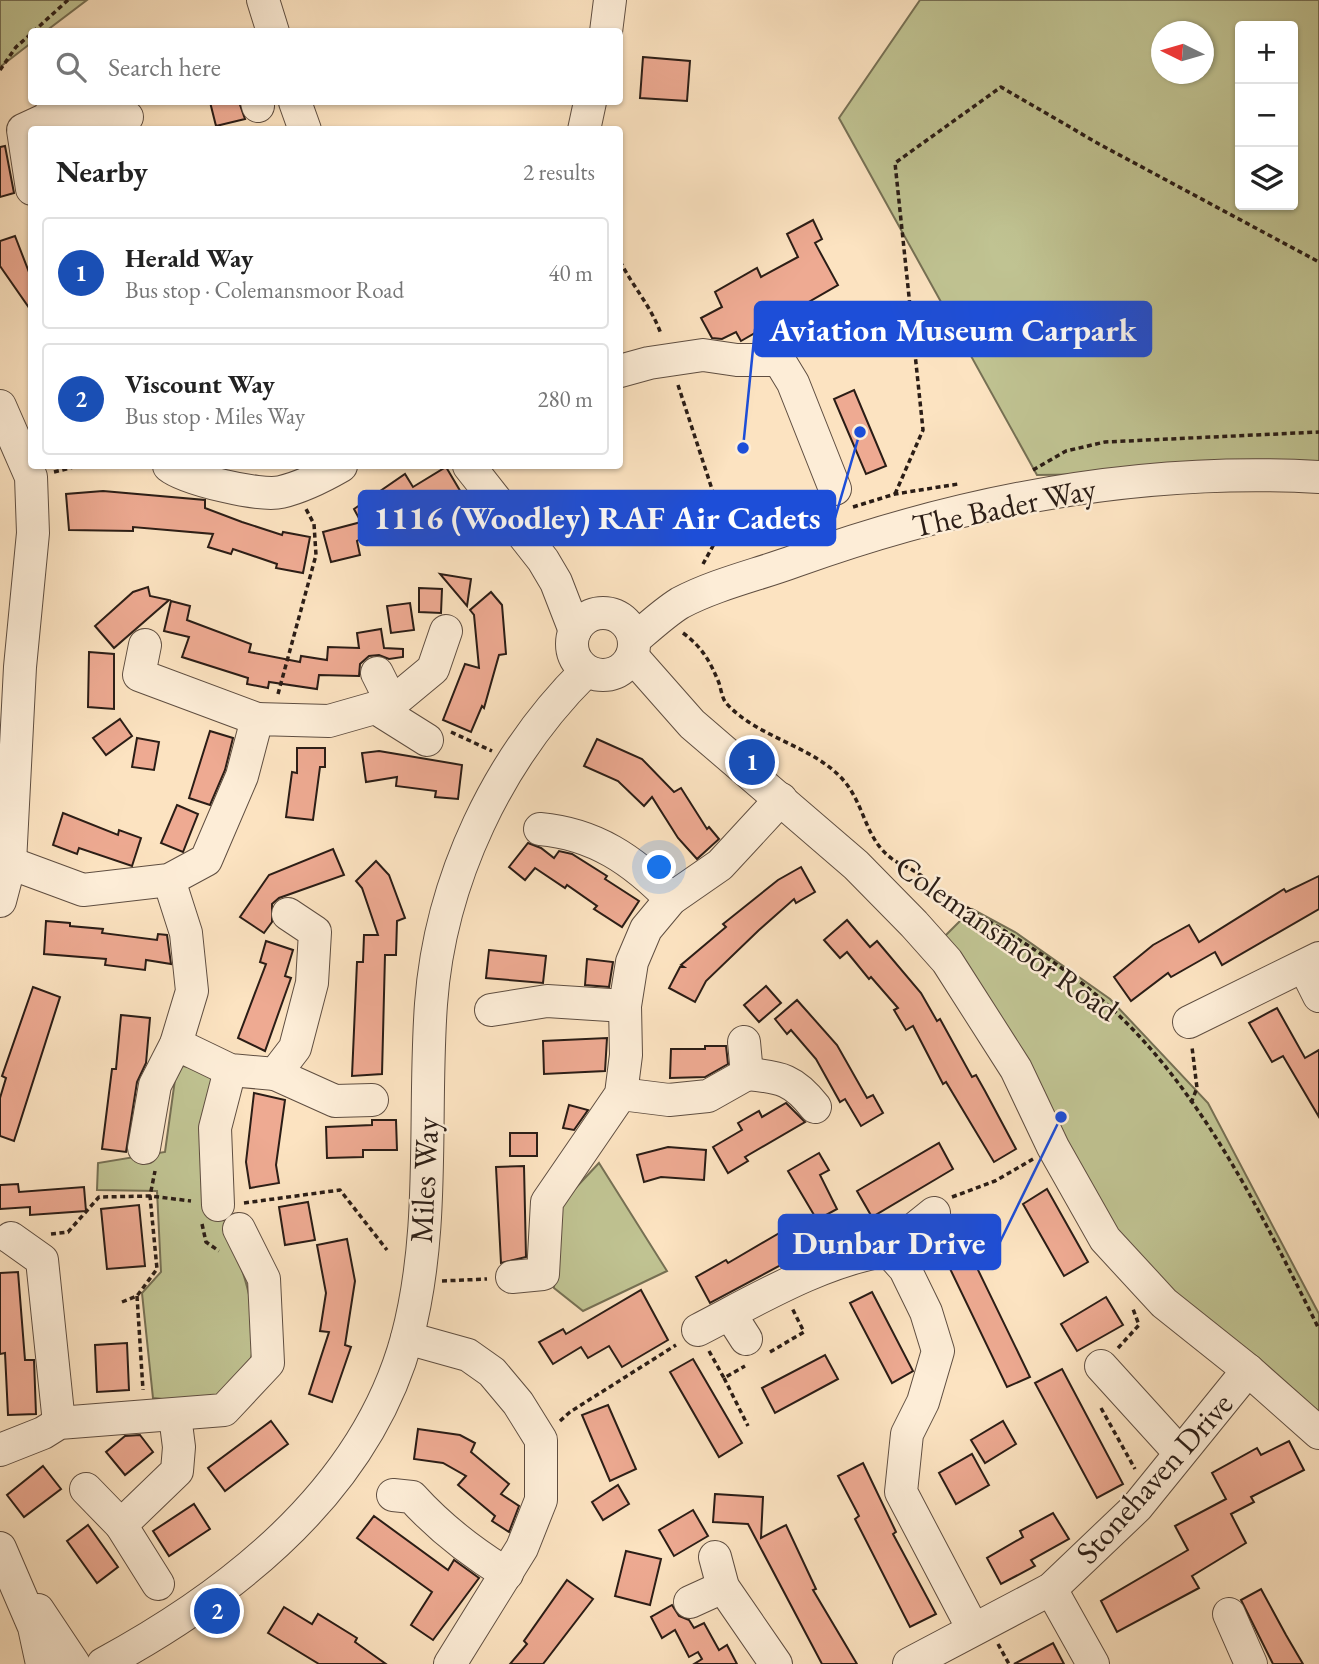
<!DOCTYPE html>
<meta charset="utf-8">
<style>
body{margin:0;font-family:"EB Garamond",serif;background:#f6f6f6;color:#222}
.controls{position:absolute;right:21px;top:21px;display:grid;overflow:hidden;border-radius:7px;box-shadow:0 2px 5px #0004}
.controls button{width:63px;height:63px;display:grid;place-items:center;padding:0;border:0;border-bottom:2px solid #e0e0e0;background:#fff;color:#222;font:35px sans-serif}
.compass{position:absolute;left:1151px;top:21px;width:63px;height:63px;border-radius:50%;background:#fff;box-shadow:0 2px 5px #0004;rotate:275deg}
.you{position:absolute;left:660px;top:868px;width:24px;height:24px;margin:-18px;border:5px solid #fff;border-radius:50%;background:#1a73e8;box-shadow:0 0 0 10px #1a73e833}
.badge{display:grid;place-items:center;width:46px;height:46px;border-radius:50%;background:#8f2418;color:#fff;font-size:23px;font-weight:700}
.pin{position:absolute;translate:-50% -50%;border:4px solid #fff;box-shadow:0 2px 7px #0006}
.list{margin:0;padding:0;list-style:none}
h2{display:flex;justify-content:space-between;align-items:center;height:91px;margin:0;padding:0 28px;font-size:30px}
h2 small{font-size:23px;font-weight:400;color:#767676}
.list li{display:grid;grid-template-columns:46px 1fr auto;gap:21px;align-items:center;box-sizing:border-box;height:112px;margin:0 14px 14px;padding:0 14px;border:2px solid #e0e0e0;border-radius:7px}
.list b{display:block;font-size:26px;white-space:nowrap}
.list p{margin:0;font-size:23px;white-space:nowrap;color:#767676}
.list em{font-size:23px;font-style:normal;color:#767676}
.icon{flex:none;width:38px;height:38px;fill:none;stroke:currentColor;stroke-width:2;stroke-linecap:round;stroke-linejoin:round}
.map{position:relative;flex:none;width:1319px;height:1664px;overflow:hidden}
.search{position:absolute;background:#fff;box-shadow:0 2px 5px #0004;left:28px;top:28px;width:595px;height:77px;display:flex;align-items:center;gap:18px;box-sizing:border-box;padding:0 24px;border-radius:7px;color:#767676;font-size:26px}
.panel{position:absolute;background:#fff;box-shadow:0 2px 5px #0004;left:28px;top:126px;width:595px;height:343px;border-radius:7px}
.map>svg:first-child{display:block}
</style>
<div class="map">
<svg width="1319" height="1664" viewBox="0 0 1319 1664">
<rect width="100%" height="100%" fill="#fce3c1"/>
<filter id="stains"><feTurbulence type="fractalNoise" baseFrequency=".00286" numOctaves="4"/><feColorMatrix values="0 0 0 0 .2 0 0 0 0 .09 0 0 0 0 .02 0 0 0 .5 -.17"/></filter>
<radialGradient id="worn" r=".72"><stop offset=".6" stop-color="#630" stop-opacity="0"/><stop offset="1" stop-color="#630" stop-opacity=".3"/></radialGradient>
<g fill="#c0c392" stroke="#767054" stroke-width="2" fill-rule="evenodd">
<polygon points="0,0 87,0 46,31 32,32 31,43 0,67"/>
<path d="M920 0H1319V471L1037 475 839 118ZM1240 26H1293V205H1240ZM1162 32H1204V74H1162Z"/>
<polygon points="972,909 1015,932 1110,999 1208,1103 1319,1314 1319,1421 1128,1253 941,940"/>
<path d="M177 1065 222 1073 210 1196C226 1218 232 1238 240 1264 258 1316 272 1390 196 1401 183 1403 166 1399 153 1398L142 1293 161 1272 157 1191 97 1190 98 1163 165 1152Z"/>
<polygon points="599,1163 667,1271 583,1311 554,1288 552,1213"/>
</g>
<g fill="#eeaa92" stroke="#2b1d16" stroke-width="2">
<polygon points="643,57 690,61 687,101 640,98"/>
<polygon points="210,102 239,102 245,119 216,126"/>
<polygon points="5,146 14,193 0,197 0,147"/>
<polygon points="813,220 822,239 815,243 838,285 741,341 736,332 722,339 712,338 701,318 722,307 715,292 757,268 761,277 798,257 787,234"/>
<polygon points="15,236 32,280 32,312 0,266 0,241"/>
<polygon points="854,390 886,466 866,474 834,399"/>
<polygon points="446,467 462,494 435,511 429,501 400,519 398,516 357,541 360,555 331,562 323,532 361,522 354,509 405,474 413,487"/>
<polygon points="103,491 205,500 205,508 242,522 282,535 283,532 310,537 303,573 276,568 277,564 233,549 231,554 208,547 213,534 133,527 133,531 69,530 66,494"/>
<polygon points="440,574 471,579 467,606"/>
<polygon points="148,587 150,596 169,600 114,648 95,626 133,592"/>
<polygon points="419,588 442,589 441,613 419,612"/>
<polygon points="491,592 502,605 506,654 499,655 484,708 482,706 471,732 443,720 465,664 479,668 474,615 470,610"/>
<polygon points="171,601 190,606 187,620 251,644 249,652 300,662 301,656 327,660 328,647 359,648 357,633 381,629 384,648 403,649 403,657 389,659 379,655 369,656 360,664 359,676 319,675 317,689 269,682 268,688 247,684 248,678 182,657 189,637 164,631"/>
<polygon points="410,603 414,630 391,633 387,606"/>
<polygon points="89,652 114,654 114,709 88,707"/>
<polygon points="120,719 132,736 106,755 93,738"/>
<polygon points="210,731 233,738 225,770 210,805 189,798"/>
<polygon points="137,738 159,742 154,770 132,767"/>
<polygon points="597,739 642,759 674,792 681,788 707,829 709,827 719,839 697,859 678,838 652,797 644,806 618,781 584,766"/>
<polygon points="297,748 325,748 325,767 320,767 313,820 286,817 292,772 297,773"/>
<polygon points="379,751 462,765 458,799 435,797 436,791 396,786 397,777 366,782 362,753"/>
<polygon points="177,805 198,814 183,852 161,843"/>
<polygon points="63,813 118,835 119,830 141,838 132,866 79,848 77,854 53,845"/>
<polygon points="528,843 541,848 554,858 559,851 572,854 607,876 605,879 639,901 622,927 594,909 597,906 567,885 565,888 535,868 525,880 509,867"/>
<polygon points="333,849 344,875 279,898 272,904 272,922 264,933 240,917 269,875"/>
<polygon points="376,861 389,875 405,918 397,921 396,955 385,955 382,1074 352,1076 357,962 363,962 364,935 378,935 362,888 356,881"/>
<polygon points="801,867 815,892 796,903 794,899 759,930 706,981 695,1002 669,988 680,967 684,967 681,965 726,927 723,924 778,880"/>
<polygon points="1319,876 1319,909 1222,965 1215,952 1171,977 1168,973 1131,1001 1114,977 1153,945 1189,925 1199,942 1284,889 1286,892"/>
<polygon points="847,920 870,947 877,941 921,993 937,1021 940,1019 972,1077 976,1075 985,1091 1016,1149 994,1162 946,1082 943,1084 913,1026 906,1030 894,1010 898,1008 871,977 869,979 847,952 840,958 824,940"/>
<polygon points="46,921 70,923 70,926 103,929 102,933 157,940 158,934 167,935 171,964 146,960 145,970 105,965 106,959 44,954"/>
<polygon points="266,941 293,950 285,976 291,978 265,1051 238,1038 266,964 260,962"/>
<polygon points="489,950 546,956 543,983 486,978"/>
<polygon points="587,959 613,962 609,987 585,985"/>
<polygon points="766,986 781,1003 759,1022 744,1005"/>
<polygon points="33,987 60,997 14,1141 0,1136 0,1098 6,1078 2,1076"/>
<polygon points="797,1000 837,1045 867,1098 873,1095 883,1113 861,1126 845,1099 840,1102 816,1059 791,1030 787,1034 775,1019"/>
<polygon points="1277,1008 1305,1058 1319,1050 1319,1117 1283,1056 1272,1062 1249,1023"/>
<polygon points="121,1015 150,1018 146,1063 137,1082 126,1152 102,1149 112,1069 116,1069"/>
<polygon points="607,1038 605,1071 544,1074 543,1041"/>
<polygon points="705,1046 726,1046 728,1064 705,1077 670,1078 671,1049 705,1049"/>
<polygon points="254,1093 285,1100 276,1165 279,1183 250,1188 246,1162"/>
<polygon points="786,1103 805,1122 745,1157 748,1161 728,1173 713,1147 742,1130 738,1123 759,1111 762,1117"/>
<polygon points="569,1105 588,1110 574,1130 563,1128"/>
<polygon points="372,1120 396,1120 397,1150 363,1150 363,1157 327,1158 326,1127 372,1125"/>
<rect x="510" y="1133" width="27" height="23"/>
<polygon points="939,1143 953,1169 872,1217 857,1191"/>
<polygon points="668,1147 706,1150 704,1180 661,1177 644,1182 637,1155"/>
<polygon points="819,1153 829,1170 820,1175 837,1209 817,1220 788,1171"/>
<polygon points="524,1166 526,1257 501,1263 496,1167"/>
<polygon points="18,1184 19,1192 84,1187 86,1211 30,1215 30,1207 0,1209 0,1185"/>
<polygon points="1047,1189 1088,1262 1064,1276 1023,1204"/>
<polygon points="308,1202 315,1240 285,1245 279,1207"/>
<polygon points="139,1205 145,1266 107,1269 101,1209"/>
<polygon points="805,1218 820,1244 710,1303 696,1277 726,1260 728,1263"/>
<polygon points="347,1239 355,1281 345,1345 351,1347 332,1402 309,1394 329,1332 320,1331 326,1293 317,1245"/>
<polygon points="963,1239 1030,1377 1007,1387 941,1250"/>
<polygon points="18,1272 25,1360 34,1360 36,1414 8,1415 5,1353 0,1354 0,1273"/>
<polygon points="641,1290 668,1340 622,1367 609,1346 588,1358 581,1347 553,1364 539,1342 563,1329 566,1334"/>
<polygon points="872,1292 913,1371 892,1383 850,1303"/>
<polygon points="1106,1297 1123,1325 1077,1351 1061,1324"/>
<polygon points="127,1343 129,1390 97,1392 95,1345"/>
<polygon points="825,1355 838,1379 775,1413 762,1388"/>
<polygon points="693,1359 742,1443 719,1457 670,1372"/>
<polygon points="1062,1369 1123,1484 1097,1498 1035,1383"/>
<polygon points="608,1405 636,1469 610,1481 582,1415"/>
<polygon points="271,1421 288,1444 225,1491 208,1468"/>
<polygon points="1003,1421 1016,1444 985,1463 971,1440"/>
<polygon points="418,1429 460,1435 475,1443 471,1452 509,1484 501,1494 519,1506 509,1532 492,1521 495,1516 458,1485 466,1476 443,1463 414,1459"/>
<polygon points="140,1435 153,1452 125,1475 106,1452 125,1436"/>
<polygon points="1289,1441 1304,1470 1251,1497 1254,1502 1231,1514 1246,1543 1192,1576 1199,1588 1117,1632 1101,1601 1188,1550 1175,1526 1226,1499 1212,1473 1257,1448 1261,1455"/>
<polygon points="972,1454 989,1485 956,1504 939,1473"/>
<polygon points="863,1463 896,1532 893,1534 936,1614 910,1627 855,1519 859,1516 838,1476"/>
<polygon points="43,1466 61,1489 24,1517 7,1495"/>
<polygon points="618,1485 629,1504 603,1520 592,1502"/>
<polygon points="715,1494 763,1497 761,1538 786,1525 816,1589 813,1590 857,1664 822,1664 748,1524 713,1522"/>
<polygon points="194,1504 210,1529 169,1556 153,1531"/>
<polygon points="693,1510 708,1536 674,1556 659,1530"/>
<polygon points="1053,1513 1069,1539 1031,1560 1035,1566 1001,1584 987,1558 1023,1537 1020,1531"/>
<polygon points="374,1516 448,1570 454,1560 479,1578 433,1640 411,1625 432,1592 357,1538"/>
<polygon points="88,1525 118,1567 97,1583 67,1541"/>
<polygon points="626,1551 661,1559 650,1605 615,1596"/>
<polygon points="567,1580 593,1599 543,1664 510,1664 527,1644 524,1641"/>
<polygon points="1261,1589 1286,1635 1303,1664 1273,1664 1241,1600"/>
<polygon points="672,1605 679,1616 689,1620 694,1628 704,1623 719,1650 727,1645 737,1664 694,1664 702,1659 698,1652 689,1657 675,1630 662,1638 651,1617"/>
<polygon points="284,1607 312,1624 318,1614 357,1638 355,1642 386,1664 319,1664 268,1633"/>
<polygon points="1053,1643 1064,1664 1014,1664"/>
</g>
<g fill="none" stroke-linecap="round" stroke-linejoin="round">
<g stroke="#5f4e41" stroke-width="34">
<g id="minor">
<polyline points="263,0 273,32"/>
<polyline points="606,32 610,0"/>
<polyline points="257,102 258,106"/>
<polyline points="295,102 305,130"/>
<polyline points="49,118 127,117"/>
<polyline points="584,130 590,102"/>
<polyline points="32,189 23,130 49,118 55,102"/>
<polyline points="620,371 649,363 703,355 737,360 779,360 793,383 835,489"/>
<polyline points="0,406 31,477 33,533 20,667 10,863 0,901"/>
<path d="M169 466C185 479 260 497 281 492 302 487 322 477 341 466"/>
<polyline points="469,466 543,560 556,582 575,631"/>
<circle cx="603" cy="644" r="31"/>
<path d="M635 639C649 627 664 613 680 603 716 584 757 575 795 561 962 501 1141 467 1319 477"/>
<polyline points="145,645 139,675 257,719"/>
<polyline points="632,656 692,724 856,865 914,924 947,961 1016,1069 1053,1147 1105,1239 1164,1303 1248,1370 1319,1433"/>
<polyline points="377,673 392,703"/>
<polyline points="376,708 427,740"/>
<path d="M540 829C595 834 633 860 671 899"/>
<polyline points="10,863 83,890 169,880 206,860 242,776 257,719 329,721 392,703 433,669 446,631"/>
<polyline points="1304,966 1319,996"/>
<polyline points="491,1010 547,1001 625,1006"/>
<polyline points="1189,1022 1319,958"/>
<polyline points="176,1044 230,1070 275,1074 295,1048 312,983 315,932 288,914"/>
<polyline points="275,1074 335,1101 372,1100"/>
<path d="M747 1074C781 1077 794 1080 815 1107"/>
<polyline points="621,1094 669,1100 708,1096 747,1074 744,1042"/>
<polyline points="144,1148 155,1085 176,1044 192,991 186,933 169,880"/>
<polyline points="218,1205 215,1128 230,1070"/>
<polyline points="11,1238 42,1260 59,1423"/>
<polyline points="888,1250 934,1213"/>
<polyline points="512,1277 543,1274 547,1202 621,1094 626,1055 625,1006 632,962 646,929 671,899 720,865 781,799"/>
<polyline points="730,1314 746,1339"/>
<path d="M698 1330C758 1299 821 1261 888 1250L905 1269 926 1312 938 1351 923 1402 907 1434 901 1492 973 1629"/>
<polyline points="407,1338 468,1355 492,1372 518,1403 541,1440 541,1500 522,1548 450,1664"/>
<polyline points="1101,1366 1180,1453"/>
<polyline points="0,1450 43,1433 59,1423 224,1410 268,1363 264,1279 239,1229"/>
<polyline points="86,1489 121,1525 177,1471 179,1447 175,1416"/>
<path d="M393 1495 412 1497C441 1529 471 1552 507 1574"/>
<polyline points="121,1525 158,1584"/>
<polyline points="0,1548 34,1627 42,1664"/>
<polyline points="715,1557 723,1587 776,1664"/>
<polyline points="1051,1589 1093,1664"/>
<polyline points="690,1602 723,1587"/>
<polyline points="38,1610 74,1664"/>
<polyline points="1229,1614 1251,1664"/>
<path d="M103 1664C234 1593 366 1489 407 1338 436 1229 423 1115 431 1004 440 880 498 758 586 671"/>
<polyline points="909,1664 1051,1589 1137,1507 1248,1370"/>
</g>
</g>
<g stroke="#2b1d16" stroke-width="3.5" stroke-dasharray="5 3.5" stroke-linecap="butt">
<polyline points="33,32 68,0"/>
<polyline points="0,70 16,47 32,33"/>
<path d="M620 261C633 287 651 306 661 334"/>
<polyline points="678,385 724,526 703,564"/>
<polyline points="1033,470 1066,451 1105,442 1319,432"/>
<polyline points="54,472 78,466"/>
<polyline points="895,494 923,430 895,163 1001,87 1099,144 1319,262"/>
<polyline points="764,503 779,528"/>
<polyline points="853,507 895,494 958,484"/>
<polyline points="724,526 779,528 828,514"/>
<path d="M683 633C702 647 710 661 719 683 721 689 722 698 726 703 759 740 819 746 848 786 865 810 867 840 891 858 898 864 907 866 914 871 925 877 933 886 944 893 994 926 1048 954 1094 993 1197 1079 1260 1211 1319 1329"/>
<polyline points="278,694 316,555 314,524 306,509"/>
<polyline points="451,732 492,751"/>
<polyline points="1191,1103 1197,1088 1192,1047"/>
<polyline points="952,1197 995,1181 1033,1159"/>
<polyline points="244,1203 340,1190 387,1250"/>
<polyline points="202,1224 206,1242 219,1251"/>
<polyline points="51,1234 68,1232 99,1197 150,1196 191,1201"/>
<polyline points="442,1281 487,1279"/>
<polyline points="137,1296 143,1390"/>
<polyline points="122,1302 137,1296 157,1269 150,1196 155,1171"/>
<polyline points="1118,1348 1139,1325 1133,1309"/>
<polyline points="709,1351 724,1378 745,1366"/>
<polyline points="770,1352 804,1332 792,1308"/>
<polyline points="724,1378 748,1426"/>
<polyline points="1101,1408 1135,1469"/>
<polyline points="560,1421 570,1412 676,1345"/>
<polyline points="998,1644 1009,1664"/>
</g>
<use href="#minor" stroke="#fdedd7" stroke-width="32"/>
</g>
<g text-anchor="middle" stroke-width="5" stroke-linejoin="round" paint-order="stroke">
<g font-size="32" fill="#2b1d16" stroke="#fdedd7">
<text transform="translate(1004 507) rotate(-12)" y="11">The Bader Way</text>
<text transform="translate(1007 938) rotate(35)" y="11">Colemansmoor Road</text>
<text transform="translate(424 1180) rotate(-87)" y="11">Miles Way</text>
<text transform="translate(1154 1478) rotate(-48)" y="11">Stonehaven Drive</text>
</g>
</g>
<path fill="none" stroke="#1d4ed8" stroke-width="2.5" d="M743 448L755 329M860 432L835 518M1061 1117L1000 1242"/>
<g fill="#1d4ed8" stroke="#fdedd7" stroke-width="2.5">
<circle cx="743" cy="448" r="7"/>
<circle cx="860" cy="432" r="7"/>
<circle cx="1061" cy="1117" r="7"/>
</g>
<g fill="#1d4ed8" stroke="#1d4ed8" stroke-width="2.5">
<rect x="755" y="302" width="396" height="54" rx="7"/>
<rect x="359" y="491" width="476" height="54" rx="7"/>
<rect x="779" y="1215" width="221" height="54" rx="7"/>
</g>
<g font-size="33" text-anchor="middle" font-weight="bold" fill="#fff">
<text x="953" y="341">Aviation Museum Carpark</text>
<text x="597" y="529">1116 (Woodley) RAF Air Cadets</text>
<text x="889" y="1254">Dunbar Drive</text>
</g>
<rect width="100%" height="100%" filter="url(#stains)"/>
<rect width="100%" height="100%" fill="url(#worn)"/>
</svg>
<div class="controls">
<button>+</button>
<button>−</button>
<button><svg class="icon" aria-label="layers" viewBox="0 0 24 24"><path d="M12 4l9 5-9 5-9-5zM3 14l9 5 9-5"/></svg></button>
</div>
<svg class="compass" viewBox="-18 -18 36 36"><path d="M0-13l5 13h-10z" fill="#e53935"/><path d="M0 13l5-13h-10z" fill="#767676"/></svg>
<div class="you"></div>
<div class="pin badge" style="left:752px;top:762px;background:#1a4fb4">1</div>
<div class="pin badge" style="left:217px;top:1611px;background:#1a4fb4">2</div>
<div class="search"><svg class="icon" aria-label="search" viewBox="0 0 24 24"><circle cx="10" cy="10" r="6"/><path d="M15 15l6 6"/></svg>Search here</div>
<section class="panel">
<h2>Nearby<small>2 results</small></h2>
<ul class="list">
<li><span class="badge" style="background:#1a4fb4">1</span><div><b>Herald Way</b><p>Bus stop · Colemansmoor Road</p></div><em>40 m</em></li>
<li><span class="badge" style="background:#1a4fb4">2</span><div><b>Viscount Way</b><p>Bus stop · Miles Way</p></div><em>280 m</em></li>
</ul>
</section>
</div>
